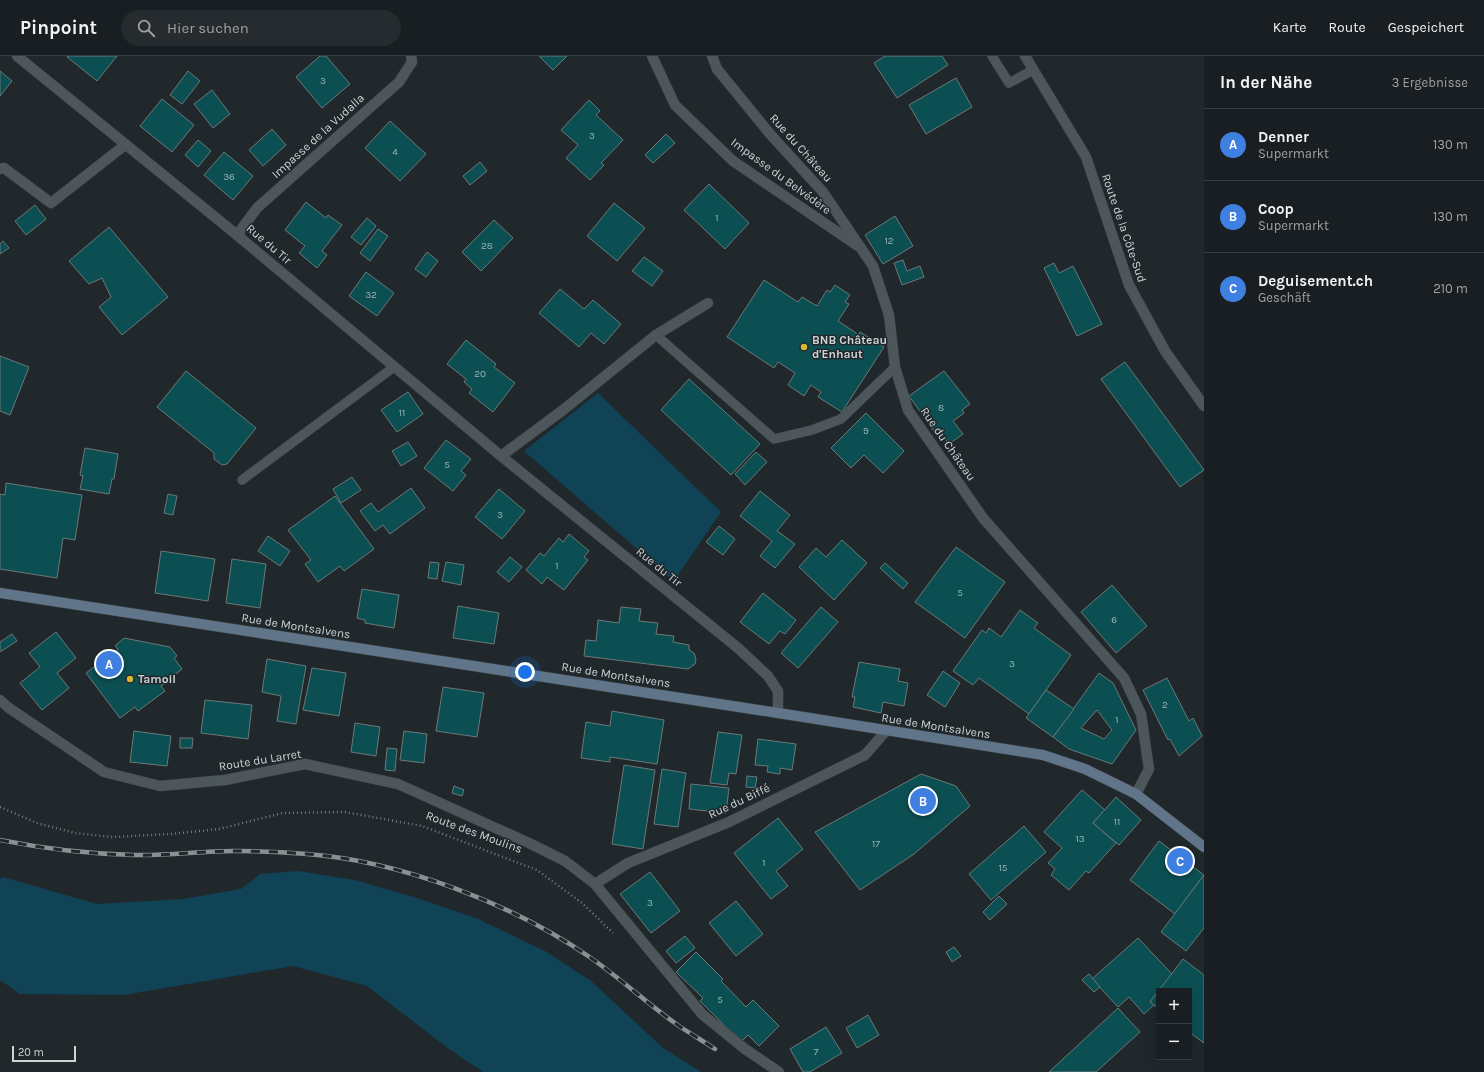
<!DOCTYPE html>
<html lang="de">
<meta charset="utf-8">
<style>
body{margin:0;font-family:Karla,sans-serif;background:#252b2e;color:#f1f3f6}
.controls{position:absolute;right:12px;bottom:12px;display:grid;overflow:hidden;border-radius:0px;box-shadow:0 4px 16px #0002}
.controls button{width:36px;height:36px;display:grid;place-items:center;padding:0;border:0;border-bottom:1px solid #363c3f;background:#181e21;color:#f1f3f6;font:20px sans-serif}
.scale{position:absolute;left:12px;bottom:10px;width:64px;box-sizing:border-box;padding-left:4px;border:2px solid #ced4d6;border-top:0;font-size:11px;line-height:14px;white-space:nowrap;color:#ced4d6;-webkit-text-stroke:3px #20282c;paint-order:stroke}
.you{position:absolute;left:525px;top:616px;width:14px;height:14px;margin:-10px;border:3px solid #fff;border-radius:50%;background:#1a73e8;box-shadow:0 0 0 6px #1a73e833}
.badge{display:grid;place-items:center;width:26px;height:26px;border-radius:50%;background:#d93025;color:#fff;font-size:13px;font-weight:700}
.pin{position:absolute;translate:-50% -50%;border:2px solid #fff;box-shadow:0 1px 4px #0006}
.list{margin:0;padding:0;list-style:none}
h2{display:flex;justify-content:space-between;align-items:center;height:52px;margin:0;padding:0 16px;font-size:17px}
h2 small{font-size:13px;font-weight:400;color:#9fa2a5}
.list li{display:grid;grid-template-columns:26px 1fr auto;gap:12px;align-items:center;box-sizing:border-box;height:72px;padding:0 16px;border-top:1px solid #363c3f}
.list b{display:block;font-size:15px;white-space:nowrap}
.list p{margin:0;font-size:13px;white-space:nowrap;color:#9fa2a5}
.list em{font-size:13px;font-style:normal;color:#9fa2a5}
.icon{flex:none;width:22px;height:22px;fill:none;stroke:currentColor;stroke-width:2;stroke-linecap:round;stroke-linejoin:round}
.map{position:relative;flex:none;width:1204px;height:1016px;overflow:hidden}
header{display:flex;align-items:center;gap:24px;box-sizing:border-box;height:56px;padding:0 20px;background:#181e21;border-bottom:1px solid #363c3f}
header strong{font-size:19px}
nav{display:flex;gap:22px;margin-inline-start:auto;font-size:14px}
.search{width:280px;height:36px;background:#252b2e;display:flex;align-items:center;gap:10px;box-sizing:border-box;padding:0 14px;border-radius:22px;color:#9fa2a5;font-size:15px}
main{display:flex}
aside{flex:1;background:#181e21}
.map>svg:first-child{display:block}
</style>
<header>
<strong>Pinpoint</strong>
<div class="search"><svg class="icon" aria-label="search" viewBox="0 0 24 24"><circle cx="10" cy="10" r="6"/><path d="M15 15l6 6"/></svg>Hier suchen</div>
<nav><a>Karte</a><a>Route</a><a>Gespeichert</a></nav>
</header>
<main>
<div class="map">
<svg width="1204" height="1016" viewBox="0 0 1204 1016">
<rect width="100%" height="100%" fill="#20282c"/>
<g fill="#104356">
<polygon points="598,337 721,456 674,525 524,395"/>
<polygon points="298,815 355,824 420,843 478,863 545,895 591,925 663,992 701,1016 483,1016 449,993 367,930 293,910 124,939 20,938 0,924 0,823 3,821 97,848 183,843 241,833 260,818"/>
</g>
<g fill="#0b4f53" stroke="#6c7878" fill-rule="evenodd">
<polygon points="68,0 117,0 97,25 67,1"/>
<polygon points="320,0 326,0 350,28 322,52 296,21"/>
<polygon points="539,0 567,0 553,14"/>
<polygon points="885,0 942,0 948,9 897,42 874,7"/>
<polygon points="0,15 12,25 0,40"/>
<polygon points="188,15 200,25 182,48 170,39"/>
<polygon points="956,22 972,51 926,78 909,49"/>
<polygon points="212,34 230,58 213,72 194,48"/>
<polygon points="162,43 194,69 172,96 140,70"/>
<polygon points="589,44 600,55 596,59 623,84 601,107 604,109 590,124 566,102 578,89 561,74"/>
<polygon points="390,65 426,98 400,125 365,92"/>
<polygon points="272,73 286,89 263,110 249,94"/>
<polygon points="666,78 675,87 653,107 645,99"/>
<polygon points="198,84 211,95 198,111 185,99"/>
<polygon points="224,96 253,120 233,144 204,119"/>
<polygon points="480,106 487,115 470,129 463,120"/>
<polygon points="709,128 749,167 725,193 684,154"/>
<polygon points="306,146 326,162 328,159 342,169 322,195 327,199 317,212 299,197 305,190 285,174"/>
<polygon points="614,147 645,172 617,205 587,180"/>
<polygon points="35,149 46,163 26,179 15,165"/>
<polygon points="895,160 913,190 883,208 865,179"/>
<polygon points="367,162 376,170 361,189 351,181"/>
<polygon points="494,164 513,182 481,215 462,196"/>
<polygon points="109,171 168,241 122,279 99,251 111,241 102,222 89,228 69,205"/>
<polygon points="378,173 388,180 370,205 360,197"/>
<polygon points="3,185 9,192 0,198 0,188"/>
<polygon points="427,196 438,205 426,221 415,213"/>
<polygon points="644,201 663,215 652,230 632,215"/>
<polygon points="903,204 907,215 920,210 924,221 902,229 894,207"/>
<polygon points="1054,207 1059,217 1073,210 1102,268 1077,280 1044,212"/>
<polygon points="366,216 394,237 377,260 349,240"/>
<polygon points="764,224 798,246 802,241 817,250 827,234 830,236 835,229 850,239 845,246 849,248 838,265 859,279 860,276 884,291 842,356 818,341 821,336 811,329 804,340 788,329 795,317 778,306 774,312 727,281"/>
<polygon points="560,233 584,253 593,244 621,268 604,288 591,277 579,291 539,257"/>
<polygon points="466,284 496,308 494,311 515,327 493,356 469,337 472,333 464,326 466,323 447,308"/>
<polygon points="0,300 29,311 10,359 0,355"/>
<polygon points="1125,306 1204,414 1180,431 1101,323"/>
<polygon points="186,315 256,372 227,408 222,409 214,403 214,397 157,351"/>
<polygon points="944,315 970,348 962,354 964,357 953,365 963,378 949,388 940,376 936,378 909,340"/>
<polygon points="689,323 760,388 731,419 661,354"/>
<polygon points="408,336 423,358 397,376 381,354"/>
<polygon points="866,357 904,395 883,417 864,399 851,412 831,392"/>
<polygon points="446,384 471,403 461,415 466,419 453,435 424,412"/>
<polygon points="408,386 417,400 401,410 392,395"/>
<polygon points="85,392 118,398 114,423 112,423 109,438 80,433 83,420 80,419"/>
<polygon points="756,396 767,406 745,429 735,418"/>
<polygon points="352,421 361,434 341,447 333,433"/>
<polygon points="6,427 82,439 75,484 63,482 57,522 0,513 0,438 5,439"/>
<polygon points="411,432 425,452 390,478 383,469 375,475 360,455 371,447 378,456"/>
<polygon points="499,433 525,455 502,483 475,461"/>
<polygon points="760,435 790,459 777,475 795,488 775,512 760,500 772,485 740,460"/>
<polygon points="168,438 177,440 173,459 164,457"/>
<polygon points="335,440 374,493 344,515 340,510 318,526 305,508 311,504 288,474"/>
<polygon points="719,470 735,483 723,499 706,486"/>
<polygon points="569,478 589,495 584,501 588,504 564,534 547,521 542,528 526,514 540,497 544,500 559,482 563,486"/>
<polygon points="268,480 290,495 280,510 258,495"/>
<polygon points="842,484 867,507 834,544 799,511 816,492 826,501"/>
<polygon points="956,491 1005,526 965,582 915,546"/>
<polygon points="161,495 215,503 208,545 155,537"/>
<polygon points="510,501 522,511 509,526 497,516"/>
<polygon points="232,503 266,508 260,552 226,547"/>
<polygon points="430,506 439,507 437,523 428,522"/>
<polygon points="446,506 464,509 461,529 442,525"/>
<polygon points="885,507 908,527 903,533 880,512"/>
<polygon points="1112,529 1147,570 1116,597 1081,556"/>
<polygon points="362,533 399,539 394,572 365,567 365,564 357,562"/>
<polygon points="763,537 796,564 785,578 780,575 769,588 740,566"/>
<polygon points="458,550 499,557 494,588 453,582"/>
<polygon points="621,551 641,553 639,565 658,567 656,578 674,580 673,586 689,589 689,594 694,597 696,603 695,608 688,613 584,600 586,584 596,585 598,564 619,567"/>
<polygon points="821,551 838,566 798,612 781,597"/>
<polygon points="1020,554 1038,567 1034,572 1071,599 1029,658 979,622 973,629 953,615 982,574 986,577 989,572 1001,581"/>
<polygon points="56,576 76,602 57,617 69,632 42,654 20,627 40,611 29,597"/>
<polygon points="12,578 17,585 0,596 0,586"/>
<polygon points="124,582 170,591 177,600 174,602 182,613 161,630 165,635 138,655 135,651 120,662 86,617 118,593 115,590"/>
<polygon points="267,603 306,610 296,668 277,665 281,640 262,636"/>
<polygon points="859,606 900,613 898,625 908,627 904,650 883,646 881,657 853,651 855,641 852,641"/>
<polygon points="312,612 346,617 339,660 303,654"/>
<polygon points="943,615 960,627 945,651 927,639"/>
<path d="M1099 617 1113 627 1136 674 1112 708 1069 693 1053 681ZM1097 654 1112 674 1104 683 1081 672Z"/>
<polygon points="1167,622 1189,665 1193,662 1202,680 1179,700 1170,683 1168,684 1143,634"/>
<polygon points="443,631 484,637 477,681 436,675"/>
<polygon points="1046,634 1074,653 1053,681 1026,662"/>
<polygon points="205,644 252,649 248,683 201,677"/>
<polygon points="612,655 664,664 657,708 610,701 610,706 581,702 586,666 610,670"/>
<polygon points="355,667 380,671 376,700 351,696"/>
<polygon points="134,675 171,680 167,710 130,706"/>
<polygon points="404,675 427,678 424,707 400,704"/>
<polygon points="718,676 742,679 736,718 729,717 727,729 710,727"/>
<polygon points="180,682 193,682 192,692 180,692"/>
<polygon points="758,683 796,688 792,714 780,712 780,718 767,716 768,710 755,709"/>
<polygon points="387,692 397,693 395,715 385,714"/>
<polygon points="624,709 655,714 643,793 612,788"/>
<polygon points="662,713 686,717 678,771 654,768"/>
<polygon points="921,718 956,730 970,750 914,798 860,834 815,776"/>
<polygon points="747,720 757,721 755,732 746,731"/>
<polygon points="691,728 729,732 726,757 689,753"/>
<polygon points="454,730 464,734 462,740 452,737"/>
<polygon points="1082,734 1105,754 1093,767 1116,787 1089,817 1086,815 1069,834 1051,819 1055,813 1048,807 1062,792 1044,776"/>
<polygon points="1116,741 1141,764 1119,789 1093,767"/>
<polygon points="778,762 803,793 776,815 788,830 771,843 734,797"/>
<polygon points="1024,770 1046,796 991,844 969,818"/>
<polygon points="1159,785 1204,819 1175,858 1130,824"/>
<polygon points="650,816 680,855 651,877 620,838"/>
<polygon points="1204,819 1204,872 1186,895 1161,876"/>
<polygon points="999,840 1007,848 990,864 983,856"/>
<polygon points="736,845 763,878 736,900 709,867"/>
<polygon points="685,880 695,892 676,907 666,895"/>
<polygon points="1138,882 1172,918 1150,946 1154,949 1144,958 1129,941 1118,951 1092,923"/>
<polygon points="954,891 961,900 952,906 946,896"/>
<polygon points="696,896 723,923 721,925 746,951 753,944 779,970 759,990 748,979 741,986 700,945 703,942 676,916"/>
<polygon points="1183,903 1204,919 1204,987 1189,976 1189,935 1159,935 1159,953 1150,946"/>
<polygon points="1089,918 1100,931 1094,936 1082,924"/>
<polygon points="1118,952 1140,976 1096,1016 1049,1016"/>
<polygon points="868,959 879,979 857,992 846,972"/>
<polygon points="826,971 842,997 810,1016 803,1016 790,993"/>
</g>
<g fill="none" stroke-linecap="round" stroke-linejoin="round">
<g stroke="#3c4446" stroke-width="10">
<g id="service">
<polyline points="992,0 1009,27 1033,14"/>
<polyline points="656,279 774,383 812,374 841,363 895,311"/>
<polyline points="242,424 394,311"/>
</g>
</g>
<g stroke="#3c4446" stroke-width="11">
<g id="minor">
<polyline points="17,0 237,179 501,400 738,592 768,620 778,635 778,657"/>
<polyline points="652,0 675,49 733,105 858,190"/>
<polyline points="712,0 717,13 770,78 823,136 873,210 889,259 895,311 908,354 983,462 1124,622 1141,658 1149,713 1136,738"/>
<polyline points="1025,0 1086,101 1129,229 1165,295 1204,350"/>
<polyline points="0,113 4,112 51,147 125,89"/>
<polyline points="237,179 257,152 399,26 412,6 411,0"/>
<polyline points="501,400 563,354 656,279 708,247"/>
<polyline points="0,644 9,652 104,716 160,730 225,724 305,708 398,728 529,787 565,805 595,828 702,958 745,993 779,1016"/>
<polyline points="595,828 628,807 729,766 865,699 886,675"/>
</g>
</g>
<g stroke="#3c4446" stroke-width="11">
<polyline id="secondary" points="0,537 778,657 1043,699 1085,713 1136,738 1204,791"/>
</g>
<polyline stroke="#767d80" stroke-width="2.5" stroke-dasharray="1 3" stroke-linecap="butt" points="0,751 37,767 75,777 112,781 171,778 219,773 283,757 345,756 422,770 537,814 582,847 613,877"/>
<use href="#service" stroke="#4d565a" stroke-width="9"/>
<use href="#minor" stroke="#4d565a" stroke-width="10"/>
<use href="#secondary" stroke="#60758a" stroke-width="10"/>
<g stroke="#8a9194" stroke-width="4.5">
<path id="rail" d="M0 784C45 793 89 798 134 799 167 800 201 795 234 795 258 795 283 796 307 798 401 805 513 848 591 902 621 923 649 949 679 970 691 978 703 985 715 993"/>
</g>
<use href="#rail" stroke="#20282c" stroke-width="3" stroke-dasharray="9" stroke-linecap="butt"/>
</g>
<g fill="#d6b534" stroke="#20282c" stroke-width="1.5">
<circle cx="804" cy="291" r="4"/>
<circle cx="130" cy="623" r="4"/>
</g>
<g text-anchor="middle" stroke-width="3" stroke-linejoin="round" paint-order="stroke">
<g font-size="10" fill="#9db3b5">
<text x="323" y="28">3</text>
<text x="592" y="83">3</text>
<text x="395" y="99">4</text>
<text x="229" y="124">36</text>
<text x="717" y="165">1</text>
<text x="889" y="188">12</text>
<text x="487" y="193">28</text>
<text x="371" y="242">32</text>
<text x="480" y="321">20</text>
<text x="941" y="355">8</text>
<text x="402" y="360">11</text>
<text x="866" y="378">9</text>
<text x="447" y="412">5</text>
<text x="500" y="462">3</text>
<text x="557" y="513">1</text>
<text x="960" y="540">5</text>
<text x="1114" y="567">6</text>
<text x="1012" y="611">3</text>
<text x="1165" y="652">2</text>
<text x="1117" y="667">1</text>
<text x="1117" y="769">11</text>
<text x="1080" y="786">13</text>
<text x="876" y="791">17</text>
<text x="764" y="810">1</text>
<text x="1003" y="815">15</text>
<text x="650" y="850">3</text>
<text x="720" y="947">5</text>
<text x="816" y="999">7</text>
</g>
<g font-size="12" fill="#ced4d6" stroke="#20282c">
<text transform="translate(318 80) rotate(-42)" y="4">Impasse de la Vudalla</text>
<text transform="translate(801 92) rotate(48)" y="4">Rue du Château</text>
<text transform="translate(781 120) rotate(36)" y="4">Impasse du Belvédère</text>
<text transform="translate(1124 172) rotate(71)" y="4">Route de la Côte-Sud</text>
<text transform="translate(269 188) rotate(40)" y="4">Rue du Tir</text>
<text transform="translate(948 388) rotate(55)" y="4">Rue du Château</text>
<text transform="translate(659 511) rotate(39)" y="4">Rue du Tir</text>
<text transform="translate(296 570) rotate(9)" y="4">Rue de Montsalvens</text>
<text transform="translate(616 619) rotate(9)" y="4">Rue de Montsalvens</text>
<text transform="translate(936 670) rotate(9)" y="4">Rue de Montsalvens</text>
<text transform="translate(260 704) rotate(-9)" y="4">Route du Larret</text>
<text transform="translate(739 745) rotate(-25)" y="4">Rue du Biffé</text>
<text transform="translate(474 776) rotate(20)" y="4">Route des Moulins</text>
</g>
<g font-size="12" font-weight="bold" fill="#ced4d6" stroke="#20282c" text-anchor="start">
<text x="812" y="288">BNB Château<tspan x="812" dy="14">d'Enhaut</tspan></text>
<text x="138" y="627">Tamoil</text>
</g>
</g>
</svg>
<div class="controls">
<button>+</button>
<button>−</button>
</div>
<div class="scale">20 m</div>
<div class="you"></div>
<div class="pin badge" style="left:109px;top:608px;background:#3f7fe0">A</div>
<div class="pin badge" style="left:923px;top:745px;background:#3f7fe0">B</div>
<div class="pin badge" style="left:1180px;top:805px;background:#3f7fe0">C</div>
</div>
<aside>
<h2>In der Nähe<small>3 Ergebnisse</small></h2>
<ul class="list">
<li><span class="badge" style="background:#3f7fe0">A</span><div><b>Denner</b><p>Supermarkt</p></div><em>130 m</em></li>
<li><span class="badge" style="background:#3f7fe0">B</span><div><b>Coop</b><p>Supermarkt</p></div><em>130 m</em></li>
<li><span class="badge" style="background:#3f7fe0">C</span><div><b>Deguisement.ch</b><p>Geschäft</p></div><em>210 m</em></li>
</ul>
</aside>
</main>
